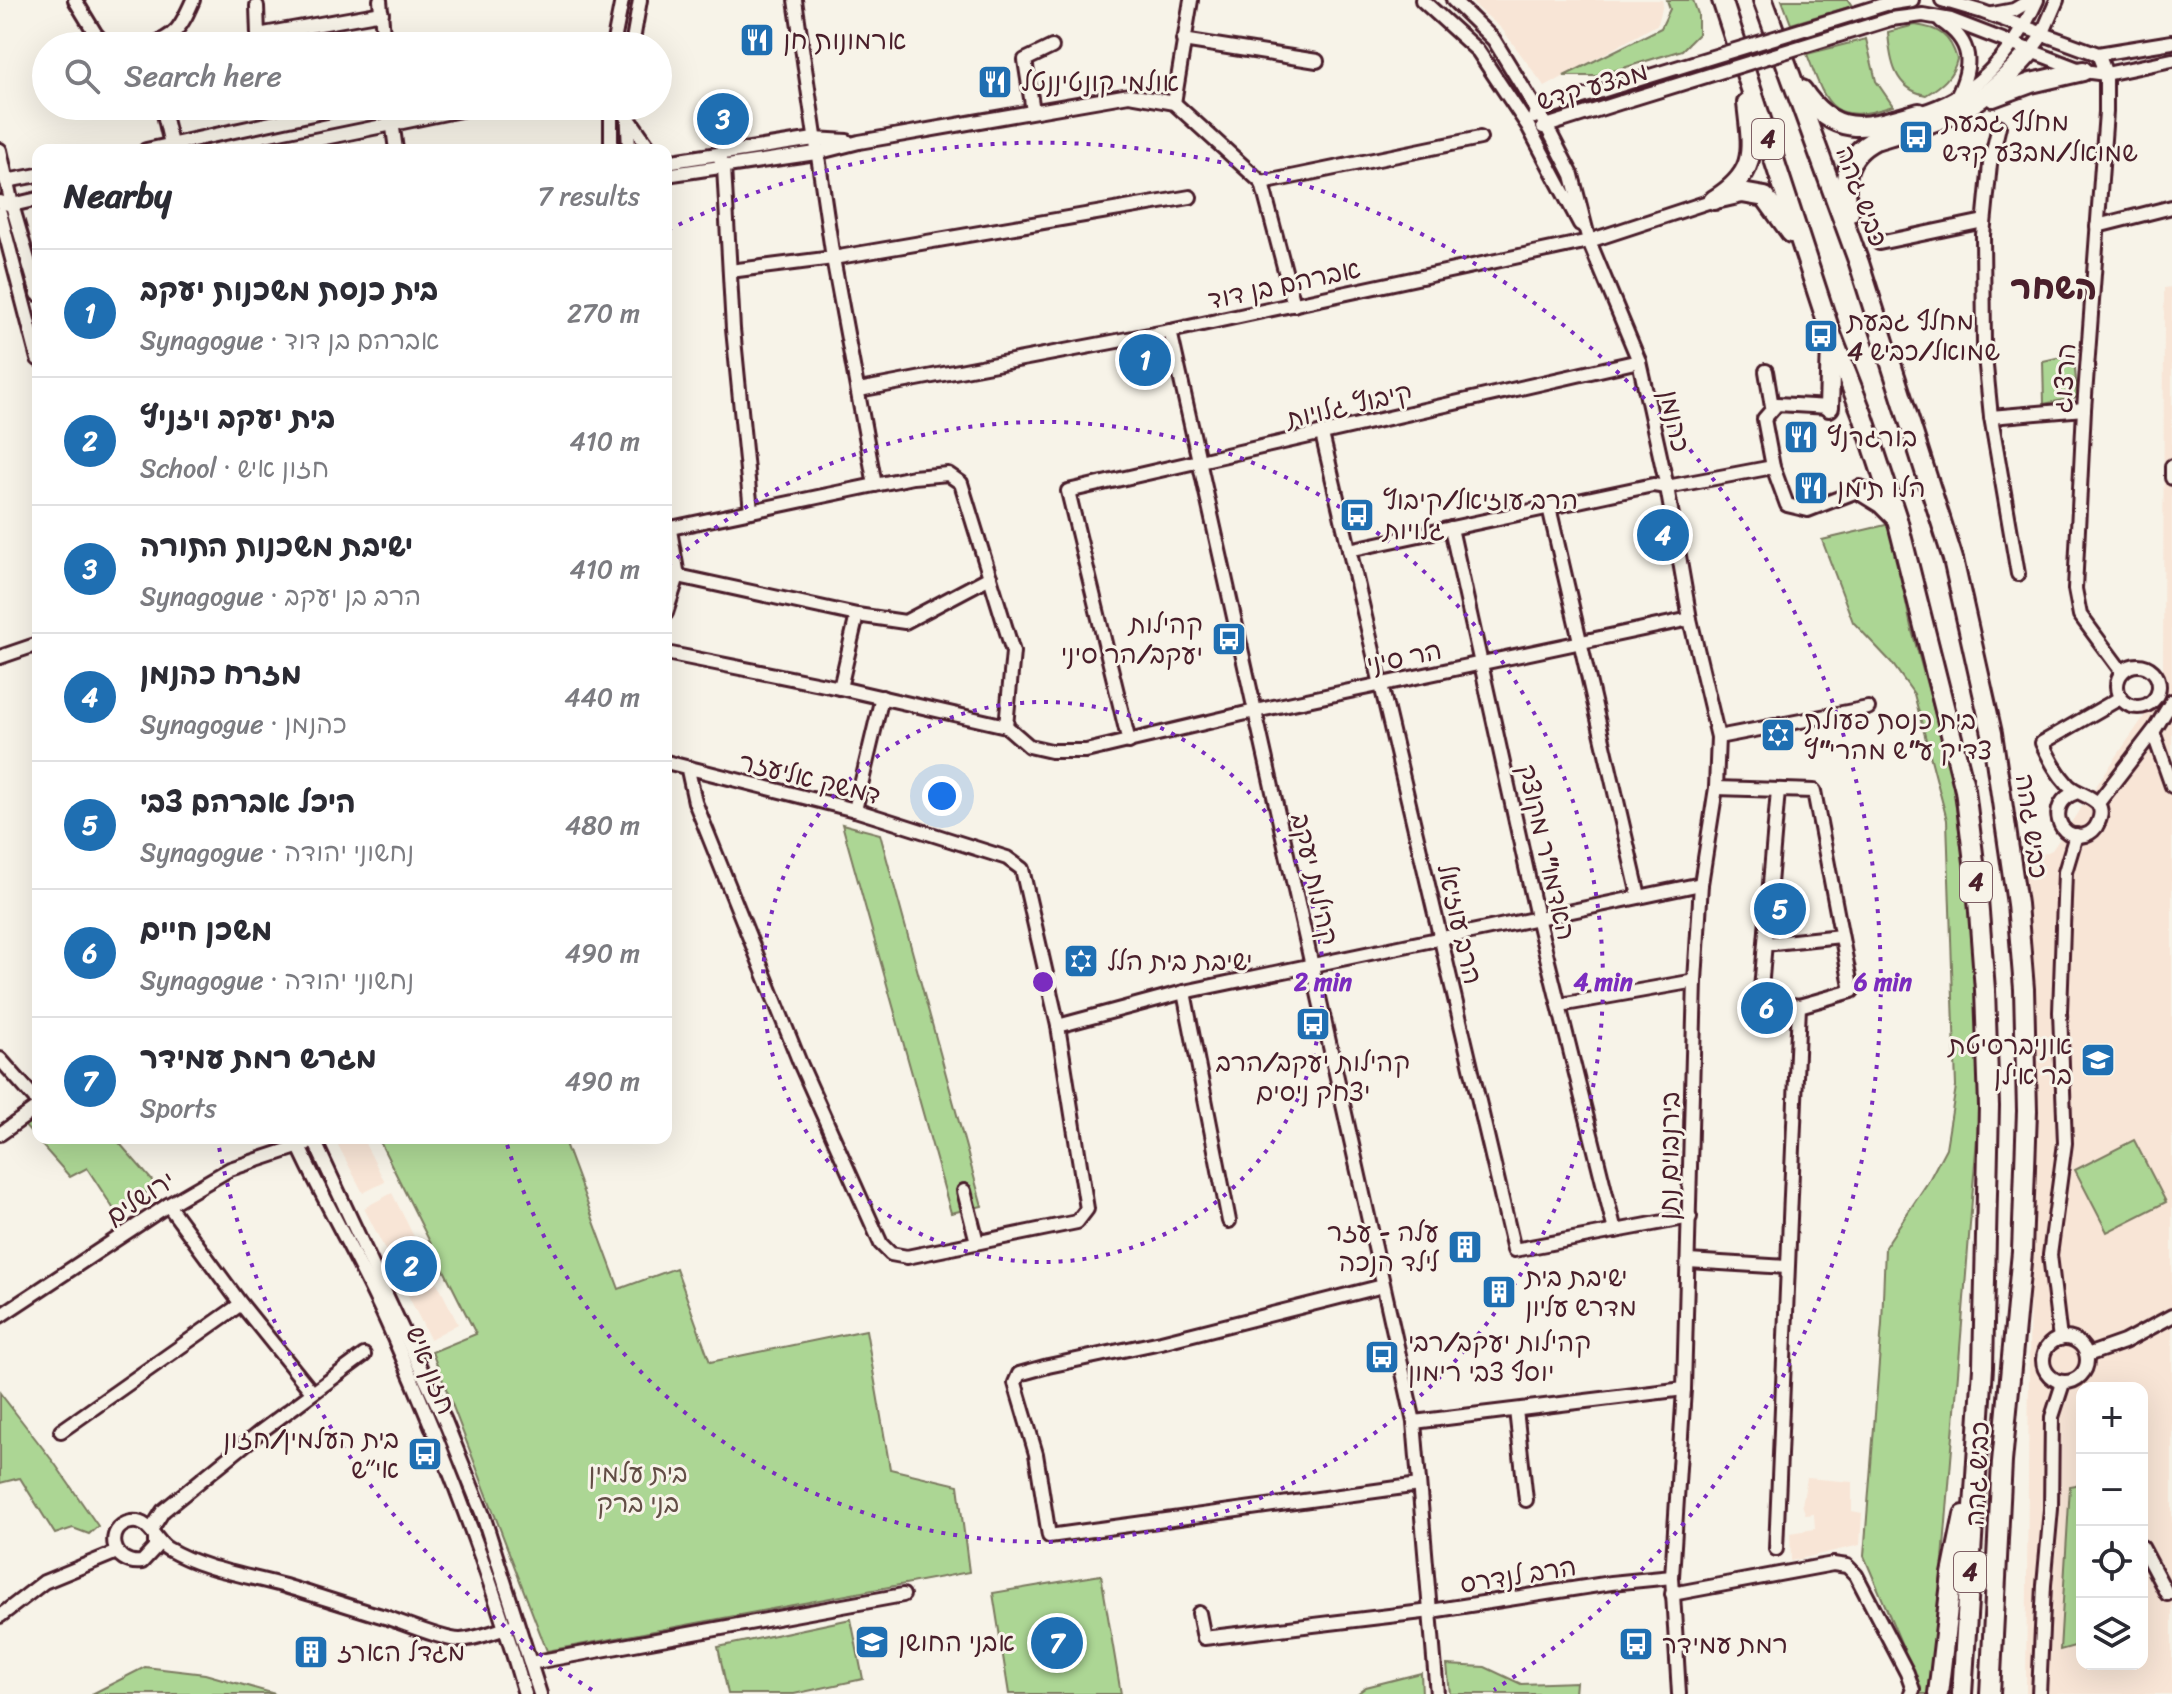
<!DOCTYPE html>
<meta charset="utf-8">
<style>
body{margin:0;font-family:Sriracha,"Playpen Sans Hebrew",sans-serif;background:#f7f7f7;color:#2b2b33}
.controls{position:absolute;right:24px;bottom:24px;display:grid;overflow:hidden;border-radius:16px;box-shadow:0 8px 32px #0002}
.controls button{width:72px;height:72px;display:grid;place-items:center;padding:0;border:0;border-bottom:2px solid #e1e1e2;background:#fff;color:#2b2b33;font:40px sans-serif}
.you{position:absolute;left:942px;top:796px;width:28px;height:28px;margin:-20px;border:6px solid #fff;border-radius:50%;background:#1a73e8;box-shadow:0 0 0 12px #1a73e833}
.badge{display:grid;place-items:center;width:52px;height:52px;border-radius:50%;background:#1f6fb2;color:#fff;font-size:26px;font-weight:700}
.pin{position:absolute;translate:-50% -50%;border:4px solid #fff;box-shadow:0 2px 8px #0006}
.list{margin:0;padding:0;list-style:none}
h2{display:flex;justify-content:space-between;align-items:center;height:104px;margin:0;padding:0 32px;font-size:34px}
h2 small{font-size:26px;font-weight:400;color:#7c7c81}
.list li{display:grid;grid-template-columns:52px 1fr auto;gap:24px;align-items:center;box-sizing:border-box;height:128px;padding:0 32px;border-top:2px solid #e1e1e2}
.list b{display:block;font-size:30px;white-space:nowrap}
.list p{margin:0;font-size:26px;white-space:nowrap;color:#7c7c81}
.list em{font-size:26px;font-style:normal;color:#7c7c81}
.icon{flex:none;width:44px;height:44px;fill:none;stroke:currentColor;stroke-width:2;stroke-linecap:round;stroke-linejoin:round}
.map{position:relative;flex:none;width:2172px;height:1694px;overflow:hidden}
.search{position:absolute;background:#fff;box-shadow:0 8px 32px #0002;left:32px;top:32px;width:640px;height:88px;display:flex;align-items:center;gap:20px;box-sizing:border-box;padding:0 28px;border-radius:44px;color:#7c7c81;font-size:30px}
.panel{position:absolute;background:#fff;box-shadow:0 8px 32px #0002;left:32px;top:144px;width:640px;height:1000px;border-radius:16px}
.map>svg:first-child{display:block}
</style>
<div class="map">
<svg width="2172" height="1694" viewBox="0 0 2172 1694">
<rect width="100%" height="100%" fill="#f7f3e8"/>
<filter id="ink" filterUnits="userSpaceOnUse"><feTurbulence type="fractalNoise" baseFrequency=".0125" numOctaves="2"/><feDisplacementMap in="SourceGraphic" scale="16" xChannelSelector="R" yChannelSelector="G"/><feConvolveMatrix kernelMatrix="1 2 1 2 8 2 1 2 1" color-interpolation-filters="sRGB"/></filter>
<g filter="url(#ink)">
<g fill="#f8e5d6" fill-rule="evenodd">
<polygon points="1469,0 1662,0 1663,4 1658,24 1545,87 1502,29"/>
<path d="M2172 287V1694H2026L2030 1256 2020 864 2052 850 2163 689 2164 288ZM2082 1388H2142V1664H2082Z"/>
<polygon points="352,1138 362,1138 385,1182 363,1193 338,1145"/>
<polygon points="392,1193 458,1324 430,1339 364,1208"/>
<polygon points="1807,1478 1852,1482 1852,1511 1862,1513 1860,1545 1791,1561 1790,1533 1815,1529 1814,1514 1806,1515 1802,1505"/>
</g>
<g fill="#acd694" stroke="#7b7a60" stroke-width="2">
<polygon points="1667,0 1693,0 1698,14 1698,34 1682,50 1597,76 1564,76 1661,28 1670,9"/>
<polygon points="1782,0 1848,0 1852,6 1791,24"/>
<path d="M1915 25C1939 28 1950 35 1957 59 1953 77 1941 86 1926 95 1894 89 1890 60 1888 32Z"/>
<path d="M1866 39 1876 81 1893 106C1832 126 1827 107 1807 54Z"/>
<polygon points="2074,354 2077,397 2044,404 2043,361"/>
<polygon points="1890,524 1911,627 1951,772 1966,879 1978,1029 1978,1125 1940,1597 1928,1694 1918,1694 1913,1671 1864,1556 1882,1324 1885,1247 1928,1182 1946,1148 1956,1087 1947,820 1914,694 1891,662 1853,622 1822,540"/>
<polygon points="842,824 880,834 982,1206 951,1213"/>
<polygon points="38,1113 38,1138 115,1138 156,1185 117,1214 87,1168 70,1177 23,1124"/>
<polygon points="378,1138 563,1138 619,1289 676,1268 710,1362 866,1330 890,1469 958,1485 969,1572 547,1651 432,1352 476,1334"/>
<polygon points="2134,1140 2166,1202 2107,1232 2075,1170"/>
<polygon points="0,1393 55,1464 98,1526 89,1534 73,1528 55,1534 20,1478 0,1483"/>
<polygon points="2082,1484 2082,1644 2060,1650 2070,1486"/>
<polygon points="1101,1575 1121,1694 1009,1694 993,1593"/>
<polygon points="851,1619 863,1679 794,1694 728,1694 718,1647"/>
<polygon points="1447,1665 1485,1667 1521,1684 1576,1682 1575,1694 1450,1694"/>
<polygon points="145,1667 205,1674 275,1694 92,1694"/>
<polygon points="1421,1673 1422,1694 1357,1694 1366,1687"/>
</g>
<g fill="none" stroke-linecap="round" stroke-linejoin="round">
<g stroke="#4a1f2b" stroke-width="18">
<g id="minor">
<polyline points="75,0 95,33 106,46"/>
<polyline points="380,0 384,46"/>
<polyline points="795,0 833,258 875,485"/>
<polyline points="1422,0 1478,51 1528,126 1580,224"/>
<polyline points="1453,0 1494,40 1547,127 1572,175 1589,241 1639,361 1667,487 1690,619 1718,737 1716,788 1701,884 1695,981 1684,1389 1672,1577 1679,1694"/>
<polyline points="1942,0 1983,12 2098,54 2172,42"/>
<polyline points="1886,4 1912,0"/>
<polyline points="257,6 258,35 382,13"/>
<polyline points="1993,14 2014,10 2031,0"/>
<polyline points="1891,19 1923,15 1951,20 2083,71 2106,74 2172,60"/>
<path d="M1941 21C1973 42 1973 65 1957 97"/>
<polyline points="1183,40 1317,61"/>
<path d="M148 46C177 36 181 27 193 0"/>
<polyline points="613,46 622,0"/>
<polyline points="632,46 640,0"/>
<polyline points="2030,52 2041,37 2057,0"/>
<polyline points="2098,54 2106,74 2106,112 2084,409 2075,589 2080,615 2122,672"/>
<polyline points="1174,103 1191,0"/>
<polyline points="162,106 171,144"/>
<polyline points="390,106 396,150"/>
<polyline points="627,106 629,150"/>
<polyline points="1033,111 1025,60 1052,47"/>
<path d="M1919 113C1976 97 2013 53 2037 0"/>
<polyline points="628,117 651,150"/>
<polyline points="1534,117 1538,111 1617,86"/>
<polyline points="1999,126 1990,164 1983,235 1984,346 1991,417 2018,574"/>
<polyline points="1543,127 1622,102"/>
<polyline points="0,150 12,205 38,294"/>
<polyline points="146,150 350,106"/>
<polyline points="266,150 480,106"/>
<polyline points="611,150 611,106"/>
<polyline points="719,156 724,167 733,329 751,511"/>
<polyline points="666,162 814,139 847,141"/>
<polyline points="666,175 816,153 859,142 1129,95 1174,103 1262,183"/>
<polyline points="6,181 38,175"/>
<polyline points="1262,183 1480,138"/>
<polyline points="1262,183 1294,305"/>
<polyline points="0,202 12,205 38,199"/>
<polyline points="0,213 38,359"/>
<polyline points="2097,226 2172,207"/>
<polyline points="1879,243 1984,221"/>
<polyline points="730,271 833,258 1190,197"/>
<polyline points="1170,331 1414,1422 1437,1694"/>
<polyline points="1766,371 1772,407"/>
<polyline points="859,390 1170,331 1589,241 1714,200"/>
<polyline points="1829,407 1777,404 1764,419 1773,467 1787,505 1808,510 1860,490"/>
<polyline points="1991,417 2084,409"/>
<polyline points="1322,434 1514,1250 1690,1217"/>
<polyline points="2172,466 2172,478"/>
<polyline points="1549,507 1639,896"/>
<polyline points="1451,528 1537,917 1615,1231"/>
<polyline points="666,529 913,477 948,474 961,483 1013,652 1006,726"/>
<polyline points="1349,550 1653,485 1667,487 1773,467"/>
<polyline points="678,576 857,615 905,622 990,577"/>
<polyline points="666,613 678,576 670,530"/>
<polyline points="666,653 840,688 1006,726 1029,746 1051,751 1086,751 1255,711 1690,619"/>
<polyline points="0,657 38,644"/>
<circle cx="2138" cy="686" r="21"/>
<polyline points="840,688 857,615"/>
<polyline points="2153,732 2172,786"/>
<polyline points="1718,737 1868,708"/>
<polyline points="1129,742 1068,491 1639,361"/>
<polyline points="666,762 855,810 1007,858 1022,869 1058,1026 1087,1209 1077,1222 907,1257 891,1254 881,1244 800,1063 695,802 688,770"/>
<polyline points="1716,788 1814,791 1852,991 1799,1006 1760,1001 1778,790"/>
<path d="M2075 793C2046 803 2058 842 2085 835 2091 833 2096 828 2098 823 2110 797 2079 797 2068 785 2056 772 2050 759 2042 743L2120 698"/>
<polyline points="2098,803 2155,729 2172,701"/>
<polyline points="855,810 882,697"/>
<polyline points="1765,944 1841,936"/>
<polyline points="1184,992 1229,1221"/>
<polyline points="1560,1005 1695,981"/>
<polyline points="1058,1026 1184,992 1701,884"/>
<polyline points="0,1059 38,1102"/>
<polyline points="0,1134 38,1107"/>
<path d="M295 1138C324 1203 362 1264 390 1329 443 1448 489 1569 525 1694"/>
<polyline points="313,1138 445,1421 483,1515 540,1694"/>
<polyline points="964,1191 977,1242"/>
<polyline points="168,1205 241,1304 312,1392"/>
<polyline points="1688,1261 1787,1267"/>
<polyline points="1383,1286 1161,1342 1048,1366 1019,1374 1015,1383 1036,1454 1049,1536 1419,1485"/>
<polyline points="0,1316 168,1205 230,1169 306,1144"/>
<circle cx="2065" cy="1360" r="22"/>
<polyline points="2060,1339 2050,1255 2065,1143 2060,1012 2065,872 2076,835"/>
<polyline points="2087,1355 2124,1342 2172,1316"/>
<polyline points="1516,1410 1526,1500"/>
<polyline points="1414,1422 1684,1389"/>
<polyline points="61,1431 241,1304"/>
<polyline points="151,1530 163,1511 260,1432 364,1355"/>
<path d="M155 1537V1548L142 1562C111 1566 104 1527 131 1522 150 1519 155 1542 168 1549 204 1570 246 1575 285 1586 318 1596 351 1607 385 1617 401 1622 446 1641 461 1640 478 1638 498 1631 514 1625"/>
<polyline points="2142,1547 2167,1594"/>
<polyline points="1776,1549 1799,1006"/>
<polyline points="1672,1594 1833,1564 1847,1566 1856,1575 1907,1673 1913,1690 1911,1694"/>
<polyline points="1199,1613 1204,1638 1431,1611 1611,1583 1672,1577"/>
<polyline points="0,1616 44,1582 117,1552"/>
<polyline points="530,1663 903,1595"/>
<polyline points="2039,1694 2044,1585 2051,1509 2052,1417 2063,1383"/>
</g>
</g>
<g stroke="#4a1f2b" stroke-width="24">
<g id="highway">
<polyline points="1722,0 1831,334 1863,416 1897,519 1965,790 1977,886 1985,990 1989,1106 1983,1367 1962,1694"/>
<polyline points="1763,0 1859,263 1953,559 1992,733 2017,904 2024,989 2027,1111 2022,1252 2002,1462 1990,1694"/>
<path d="M1802 90C1836 141 1869 127 1919 113"/>
<polyline points="1993,97 2031,83 2083,71"/>
<polyline points="1720,198 1742,193 1765,197 1791,233"/>
<path d="M1714 200C1759 172 1752 150 1747 103"/>
<path d="M1849 213C1842 181 1844 156 1875 140 1948 118 1978 112 2030 52"/>
<polyline points="1829,407 1831,345"/>
<polyline points="1860,490 1881,503 1896,518"/>
<polyline points="1938,1694 1952,1574 1964,1515"/>
</g>
</g>
<use href="#minor" stroke="#f7f3e8" stroke-width="12"/>
<use href="#highway" stroke="#f7f3e8" stroke-width="18"/>
<g stroke="#4a1f2b" stroke-width="18" stroke-linecap="butt">
<g id="minor-bridge">
<polyline points="1617,86 1886,4"/>
<polyline points="1622,102 1891,19"/>
</g>
</g>
<use href="#minor-bridge" stroke="#f7f3e8" stroke-width="12"/>
</g>
</g>
<g fill="none" stroke="#7b2cbf" stroke-width="4" stroke-dasharray="4 8">
<circle cx="1043" cy="982" r="280"/>
<path d="M668 566A560 560 0 1 1 506 1141"/>
<path d="M592 1690A840 840 0 0 1 218 1142M668 230A840 840 0 0 1 1494 1690"/>
</g>
<defs>
<g id="restaurant-square" transform="scale(1.8)"><rect x="-9" y="-9" width="18" height="18" rx="4" fill="#1f6fb2" stroke="#f7f3e8"/><path d="M-5-6h1v4h1v-4h1v4h1v-4h1v5L-1.5 .5V6h-2V.5L-5-1ZM5-6V6H3V1.5H1.5Q1.5-4 5-6Z" fill="#fff"/></g>
<g id="bus-square" transform="scale(1.8)"><rect x="-9" y="-9" width="18" height="18" rx="4" fill="#1f6fb2" stroke="#f7f3e8"/><path d="M-5-6H5V4H4V6H2V4H-2V6H-4V4H-5ZM-3.5-4V0h7V-4ZM-3.5 1.2v1.5H-2V1.2ZM2 1.2v1.5H3.5V1.2Z" fill="#fff"/></g>
<g id="synagogue-square" transform="scale(1.8)"><rect x="-9" y="-9" width="18" height="18" rx="4" fill="#1f6fb2" stroke="#f7f3e8"/><path d="M0-6.5L5.6 3.2H-5.6ZM0 6.5L5.6-3.2H-5.6Z" fill="#fff"/></g>
<g id="university-square" transform="scale(1.8)"><rect x="-9" y="-9" width="18" height="18" rx="4" fill="#1f6fb2" stroke="#f7f3e8"/><path d="M0-5L7-2L0 1L-7-2ZM-4 1L0 2.5L4 1V4Q0 6-4 4Z" fill="#fff"/></g>
<g id="building-square" transform="scale(1.8)"><rect x="-9" y="-9" width="18" height="18" rx="4" fill="#1f6fb2" stroke="#f7f3e8"/><path d="M-4-6H4V6H1V3H-1V6H-4ZM-2.5-4.3h1.7v1.8h-1.7ZM.8-4.3h1.7v1.8H.8ZM-2.5-1h1.7V.8h-1.7ZM.8-1h1.7V.8H.8Z" fill="#fff"/></g>
<g id="school-square" transform="scale(1.8)"><rect x="-9" y="-9" width="18" height="18" rx="4" fill="#1f6fb2" stroke="#f7f3e8"/><path d="M0-5L7-2L0 1L-7-2ZM-4 1L0 2.5L4 1V4Q0 6-4 4Z" fill="#fff"/></g>
</defs>
<g fill-rule="evenodd">
<use href="#restaurant-square" x="757" y="40"/>
<use href="#restaurant-square" x="995" y="82"/>
<use href="#bus-square" x="1916" y="137"/>
<use href="#bus-square" x="1821" y="336"/>
<use href="#restaurant-square" x="1801" y="437"/>
<use href="#restaurant-square" x="1811" y="488"/>
<use href="#bus-square" x="1357" y="515"/>
<use href="#bus-square" x="1229" y="639"/>
<use href="#synagogue-square" x="1778" y="735"/>
<use href="#synagogue-square" x="1081" y="961"/>
<use href="#bus-square" x="1313" y="1024"/>
<use href="#university-square" x="2098" y="1060"/>
<use href="#building-square" x="1465" y="1247"/>
<use href="#building-square" x="1499" y="1292"/>
<use href="#bus-square" x="1382" y="1357"/>
<use href="#bus-square" x="425" y="1454"/>
<use href="#school-square" x="872" y="1642"/>
<use href="#bus-square" x="1636" y="1644"/>
<use href="#building-square" x="311" y="1652"/>
</g>
<g text-anchor="middle" stroke-width="6" stroke-linejoin="round" paint-order="stroke">
<g fill="#f7f3e8" stroke="#7e5f64" stroke-width="2">
<rect x="1752" y="119" width="32" height="40" rx="6"/>
<rect x="1960" y="862" width="32" height="40" rx="6"/>
<rect x="1954" y="1552" width="32" height="40" rx="6"/>
</g>
<g font-size="24" font-weight="bold" fill="#4a1f2b">
<text x="1768" y="147">4</text>
<text x="1976" y="890">4</text>
<text x="1970" y="1580">4</text>
</g>
<g font-size="26" fill="#4a1f2b" stroke="#f7f3e8" text-anchor="start">
<text x="783" y="49">ארמונות חן</text>
<text x="1021" y="91">אולמי קונטיננטל</text>
<text x="1942" y="131">מחלף גבעת<tspan x="1942" dy="30">שמואל/מבצע קדש</tspan></text>
<text x="1847" y="330">מחלף גבעת<tspan x="1847" dy="30">שמואל/כביש 4</tspan></text>
<text x="1827" y="446">בורגרנץ</text>
<text x="1837" y="497">הלו תימן</text>
<text x="1383" y="509">הרב עוזיאל/קיבוץ<tspan x="1383" dy="30">גלויות</tspan></text>
<text x="1203" y="633" text-anchor="end">קהילות<tspan x="1203" dy="30">יעקב/הר סיני</tspan></text>
<text x="1804" y="729">בית כנסת פעולת<tspan x="1804" dy="30">צדיק ע"ש מהרי"ץ</tspan></text>
<text x="1107" y="970">ישיבת בית הלל</text>
<text x="2072" y="1054" text-anchor="end">אוניברסיטת<tspan x="2072" dy="30">בר אילן</tspan></text>
<text x="1313" y="1071" text-anchor="middle">קהילות יעקב/הרב<tspan x="1313" dy="30">יצחק ניסים</tspan></text>
<text x="1439" y="1241" text-anchor="end">עלה - עזר<tspan x="1439" dy="30">לילד הנכה</tspan></text>
<text x="1525" y="1286">ישיבת בית<tspan x="1525" dy="30">מדרש עליון</tspan></text>
<text x="1408" y="1351">קהילות יעקב/רבי<tspan x="1408" dy="30">יוסף צבי רימון</tspan></text>
<text x="399" y="1448" text-anchor="end">בית העלמין/חזון<tspan x="399" dy="30">אי״ש</tspan></text>
<text x="898" y="1651">אבני החושן</text>
<text x="1662" y="1653">רמת עמידר</text>
<text x="337" y="1661">מגדל הארז</text>
</g>
<g font-size="26" fill="#4a1f2b" stroke="#f7f3e8">
<text transform="translate(1592 86) rotate(-16)" y="9">מבצע קדש</text>
<text transform="translate(1862 196) rotate(70)" y="9">כביש גהה</text>
<text transform="translate(1284 284) rotate(-12)" y="9">אברהם בן דוד</text>
<text transform="translate(2064 378) rotate(-86)" y="9">הרצוג</text>
<text transform="translate(1349 405) rotate(-13)" y="9">קיבוץ גלויות</text>
<text transform="translate(1675 421) rotate(78)" y="9">כהנמן</text>
<text transform="translate(1404 657) rotate(-12)" y="9">הר סיני</text>
<text transform="translate(810 778) rotate(14)" y="9">דמשק אליעזר</text>
<text transform="translate(2032 826) rotate(82)" y="9">כביש גהה</text>
<text transform="translate(1547 852) rotate(77)" y="9">האדמו"ר מקוצק</text>
<text transform="translate(1315 879) rotate(77)" y="9">קהילות יעקב</text>
<text transform="translate(1460 924) rotate(77)" y="9">הרב עוזיאל</text>
<text transform="translate(1669 1156) rotate(-89)" y="9">בירנבוים נתן</text>
<text transform="translate(140 1198) rotate(-33)" y="9">ירושלים</text>
<text transform="translate(431 1370) rotate(68)" y="9">חזון איש</text>
<text transform="translate(1977 1474) rotate(-87)" y="9">כביש גהה</text>
<text transform="translate(1518 1575) rotate(-9)" y="9">הרב לנדרס</text>
</g>
<g font-size="26" fill="#624d45" stroke="#f7f3e8">
<text x="638" y="1482">בית עלמין<tspan x="638" dy="30">בני ברק</tspan></text>
</g>
<g font-size="34" font-weight="bold" fill="#4a1f2b" stroke="#f7f3e8">
<text x="2054" y="299">השחר</text>
</g>
</g>
<circle cx="1043" cy="982" r="12" fill="#7b2cbf" stroke="#f7f3e8" stroke-width="4"/>
<g font-size="24" text-anchor="middle" font-weight="bold" fill="#7b2cbf" stroke="#f7f3e8" stroke-width="6" stroke-linejoin="round" paint-order="stroke">
<text x="1323" y="990">2 min</text>
<text x="1603" y="990">4 min</text>
<text x="1883" y="990">6 min</text>
</g>
</svg>
<div class="controls">
<button>+</button>
<button>−</button>
<button><svg class="icon" aria-label="locate" viewBox="0 0 24 24"><circle cx="12" cy="12" r="6"/><path d="M12 2v4M12 18v4M2 12h4M18 12h4"/></svg></button>
<button><svg class="icon" aria-label="layers" viewBox="0 0 24 24"><path d="M12 4l9 5-9 5-9-5zM3 14l9 5 9-5"/></svg></button>
</div>
<div class="you"></div>
<div class="pin badge" style="left:1145px;top:360px">1</div>
<div class="pin badge" style="left:411px;top:1266px">2</div>
<div class="pin badge" style="left:723px;top:119px">3</div>
<div class="pin badge" style="left:1663px;top:535px">4</div>
<div class="pin badge" style="left:1780px;top:909px">5</div>
<div class="pin badge" style="left:1767px;top:1008px">6</div>
<div class="pin badge" style="left:1057px;top:1643px">7</div>
<div class="search"><svg class="icon" aria-label="search" viewBox="0 0 24 24"><circle cx="10" cy="10" r="6"/><path d="M15 15l6 6"/></svg>Search here</div>
<section class="panel">
<h2>Nearby<small>7 results</small></h2>
<ul class="list">
<li><span class="badge">1</span><div><b>בית כנסת משכנות יעקב</b><p>Synagogue · אברהם בן דוד</p></div><em>270 m</em></li>
<li><span class="badge">2</span><div><b>בית יעקב ויזניץ</b><p>School · חזון איש</p></div><em>410 m</em></li>
<li><span class="badge">3</span><div><b>ישיבת משכנות התורה</b><p>Synagogue · הרב בן יעקב</p></div><em>410 m</em></li>
<li><span class="badge">4</span><div><b>מזרח כהנמן</b><p>Synagogue · כהנמן</p></div><em>440 m</em></li>
<li><span class="badge">5</span><div><b>היכל אברהם צבי</b><p>Synagogue · נחשוני יהודה</p></div><em>480 m</em></li>
<li><span class="badge">6</span><div><b>משכן חיים</b><p>Synagogue · נחשוני יהודה</p></div><em>490 m</em></li>
<li><span class="badge">7</span><div><b>מגרש רמת עמידר</b><p>Sports</p></div><em>490 m</em></li>
</ul>
</section>
</div>
